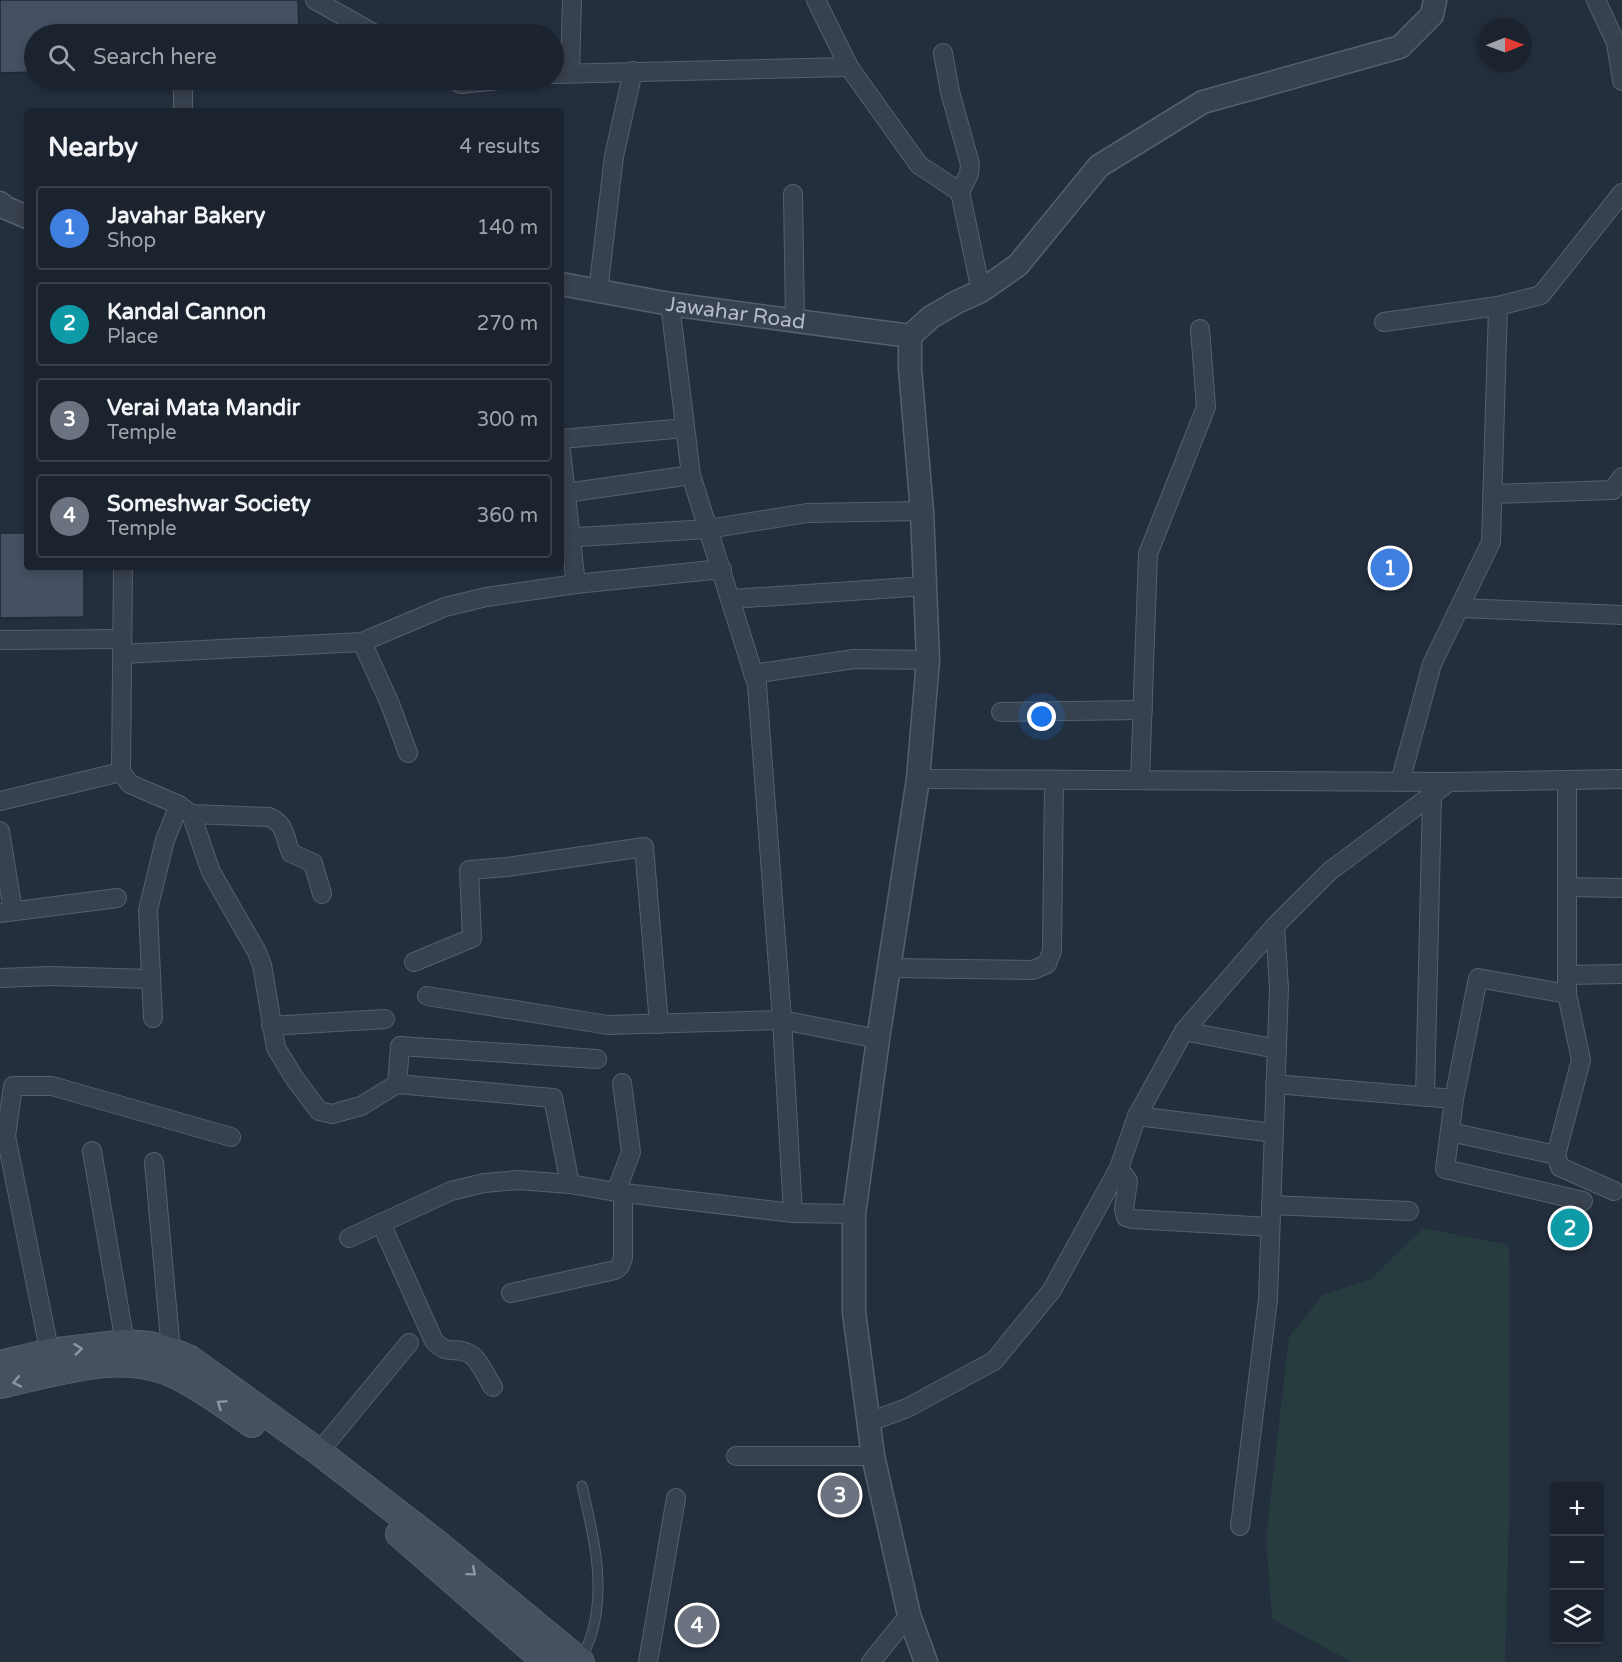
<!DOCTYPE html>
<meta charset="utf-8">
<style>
body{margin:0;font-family:"Varela Round",sans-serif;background:#282f3a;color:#f1f3f6}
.controls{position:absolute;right:18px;bottom:18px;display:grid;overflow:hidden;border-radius:6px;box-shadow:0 3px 9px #0003}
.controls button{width:54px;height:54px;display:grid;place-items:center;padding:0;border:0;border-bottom:2px solid #39404a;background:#1b232e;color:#f1f3f6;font:30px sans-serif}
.compass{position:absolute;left:1478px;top:18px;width:54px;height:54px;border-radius:50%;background:#1b232e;box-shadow:0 3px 9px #0003;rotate:89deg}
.you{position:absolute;left:1042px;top:717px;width:21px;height:21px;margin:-15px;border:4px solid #fff;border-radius:50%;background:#1a73e8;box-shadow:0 0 0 9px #1a73e833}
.badge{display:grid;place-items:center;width:39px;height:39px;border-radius:50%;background:#8ab4f8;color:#fff;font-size:20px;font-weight:700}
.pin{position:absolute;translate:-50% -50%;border:3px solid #fff;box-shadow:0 2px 6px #0006}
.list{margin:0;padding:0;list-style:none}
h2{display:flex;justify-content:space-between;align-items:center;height:78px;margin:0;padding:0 24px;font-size:26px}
h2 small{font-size:20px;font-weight:400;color:#a0a4aa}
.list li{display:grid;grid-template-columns:39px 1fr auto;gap:18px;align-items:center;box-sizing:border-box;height:84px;margin:0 12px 12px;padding:0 12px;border:2px solid #39404a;border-radius:6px}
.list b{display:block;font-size:22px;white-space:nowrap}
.list p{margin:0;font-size:20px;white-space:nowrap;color:#a0a4aa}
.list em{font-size:20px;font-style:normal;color:#a0a4aa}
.icon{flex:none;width:33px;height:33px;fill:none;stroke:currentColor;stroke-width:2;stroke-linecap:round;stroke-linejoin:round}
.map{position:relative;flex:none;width:1622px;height:1662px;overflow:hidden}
.search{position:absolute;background:#1b232e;box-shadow:0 3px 9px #0003;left:24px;top:24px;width:540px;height:66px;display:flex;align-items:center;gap:15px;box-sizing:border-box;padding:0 21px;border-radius:33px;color:#a0a4aa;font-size:22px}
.panel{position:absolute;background:#1b232e;box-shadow:0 3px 9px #0003;left:24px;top:108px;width:540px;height:462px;border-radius:6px}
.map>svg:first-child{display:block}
</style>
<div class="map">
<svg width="1622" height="1662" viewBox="0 0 1622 1662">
<rect width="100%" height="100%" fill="#242f3e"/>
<polygon fill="#263c3f" points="1423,1228 1509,1245 1510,1489 1505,1662 1352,1662 1272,1619 1266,1537 1289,1337 1323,1295 1371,1279"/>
<g fill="#455162" stroke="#1f2835" stroke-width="1.5">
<polygon points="0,0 298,0 299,34 34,34 34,72 0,73"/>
<polygon points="0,533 27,533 27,567 84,567 84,617 0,618"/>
</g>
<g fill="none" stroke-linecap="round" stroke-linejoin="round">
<g stroke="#565f6c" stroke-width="11">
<path id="service" d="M581 1659C585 1651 589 1642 592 1633 606 1585 593 1533 582 1486"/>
</g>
<g stroke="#565f6c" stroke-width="20">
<g id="minor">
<polyline points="315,0 375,34"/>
<polyline points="816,0 849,67 919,165 960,192 981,291"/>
<polyline points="1596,0 1616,43 1622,81"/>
<polyline points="943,53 950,92 970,164 969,174 960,192"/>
<polyline points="570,72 572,0"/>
<polyline points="554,74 849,67"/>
<polyline points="183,80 183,111"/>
<polyline points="454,80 461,84 499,80"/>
<polyline points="793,194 795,320"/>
<polyline points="598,292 614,156 633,71"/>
<polyline points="670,304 691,475 757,685 782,1020 793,1213"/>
<polyline points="1384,322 1498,306 1541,295 1622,193"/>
<polyline points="561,439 685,428"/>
<polyline points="561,451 576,584"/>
<polyline points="566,493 691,475"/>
<polyline points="1492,494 1613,490 1622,477"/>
<polyline points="561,538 708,529 807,513 922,511"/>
<polyline points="123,567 121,772 130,784 179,805 191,814 211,872 257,952 262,965 276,1048 295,1079 319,1111 332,1114 361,1106 397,1084 553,1098 570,1184"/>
<polyline points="731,599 926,586"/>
<polyline points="1460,608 1622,615"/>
<polyline points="0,640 122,639"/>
<polyline points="362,642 390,704 408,753"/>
<polyline points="122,654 362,642 445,607 486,597 576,584 722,569"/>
<polyline points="753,674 854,659 928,660"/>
<polyline points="1001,712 1143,710"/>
<polyline points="918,779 1449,782 1622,779"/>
<polyline points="1140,780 1148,554 1206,407 1200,329"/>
<polyline points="1400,782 1432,664 1491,542 1498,306"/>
<polyline points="0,801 121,772"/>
<path d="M191 814 269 817C286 824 284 837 291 853L313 863 322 894"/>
<polyline points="0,831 13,911"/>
<polyline points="1567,887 1622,888"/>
<polyline points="0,913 117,898"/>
<polyline points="414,962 472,938 469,870 507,867 644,847 659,1024"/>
<polyline points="889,968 1033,970 1047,964 1052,951 1054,780"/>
<polyline points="1567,975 1622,974"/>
<polyline points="0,978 50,976 151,979"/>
<polyline points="1567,994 1478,978 1454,1099 1445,1169 1583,1201"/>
<polyline points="427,996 608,1025 782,1020 878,1039"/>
<polyline points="153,1018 148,910 165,840 179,805"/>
<polyline points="271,1026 385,1019"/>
<polyline points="1184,1031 1277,1049"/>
<polyline points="397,1084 400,1046 597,1059"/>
<polyline points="1275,1084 1454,1099"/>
<polyline points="1425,1097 1432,795"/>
<polyline points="1137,1116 1274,1133"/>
<polyline points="1450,1132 1556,1155 1560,1167 1614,1191"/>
<polyline points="92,1151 125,1343"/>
<polyline points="1556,1155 1581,1060 1567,994 1567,780"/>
<polyline points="154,1162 171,1351"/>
<polyline points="1119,1168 1128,1181 1124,1209 1126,1217 1132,1219 1270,1227"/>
<polyline points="616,1192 631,1152 622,1083"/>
<polyline points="1271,1205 1409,1211"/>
<path d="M381 1223 434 1341C449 1357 455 1345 470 1354 480 1360 486 1377 493 1387"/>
<polyline points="349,1238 451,1191 484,1183 518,1180 570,1184 616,1192 793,1213 854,1214"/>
<polyline points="511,1293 615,1270 620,1266 623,1258 623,1193"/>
<polyline points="52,1364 6,1136 13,1086 52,1086 231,1137"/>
<polyline points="869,1422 907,1408 994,1361 1052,1290 1119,1168 1137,1116 1184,1031 1275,926 1330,871 1449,782"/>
<polyline points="319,1452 409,1343"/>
<polyline points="736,1456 873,1456"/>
<polyline points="1240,1526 1268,1299 1279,988 1275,926"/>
<polyline points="648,1662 676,1498"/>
<polyline points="871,1662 909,1615"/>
</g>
</g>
<g stroke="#565f6c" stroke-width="25">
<g id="tertiary">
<polyline points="0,203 6,208 27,217"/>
<path id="s1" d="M561 284 670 304 910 336"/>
<polyline points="926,1662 909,1615 873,1456 854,1312 854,1214 878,1039 918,779 928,660 922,511 910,369 910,336 931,317 957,302 981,291 1018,265 1099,166 1203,102 1400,47 1432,15 1435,0"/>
</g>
</g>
<g stroke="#565f6c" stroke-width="28">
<g id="secondary">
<polyline points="0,1364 50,1352 125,1343 150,1345 171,1351 190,1359 319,1452 438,1544 581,1662"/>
<path d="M0 1385C58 1373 123 1348 179 1377 205 1390 228 1408 252 1424"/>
<polyline points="399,1534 546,1662"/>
</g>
</g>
<use href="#service" stroke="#38414e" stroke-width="9"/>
<use href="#minor" stroke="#38414e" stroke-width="18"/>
<use href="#tertiary" stroke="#38414e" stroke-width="22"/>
<use href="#secondary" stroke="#465061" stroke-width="26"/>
</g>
<defs><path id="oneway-chevron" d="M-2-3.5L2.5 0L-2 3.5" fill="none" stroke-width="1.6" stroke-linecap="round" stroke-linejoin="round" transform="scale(1.5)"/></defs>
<g stroke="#8e96a5">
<use href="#oneway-chevron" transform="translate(78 1349) rotate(-7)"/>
<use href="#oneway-chevron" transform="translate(17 1382) rotate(168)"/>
<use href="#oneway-chevron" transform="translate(221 1404) rotate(-146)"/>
<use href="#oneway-chevron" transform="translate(472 1572) rotate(40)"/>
</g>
<g text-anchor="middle" stroke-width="5" stroke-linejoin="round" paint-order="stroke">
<g font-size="21" fill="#b4bcc9" stroke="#1d2633">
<text dy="7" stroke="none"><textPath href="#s1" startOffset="177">Jawahar Road</textPath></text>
</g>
</g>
</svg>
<div class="controls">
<button>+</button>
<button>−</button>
<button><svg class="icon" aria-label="layers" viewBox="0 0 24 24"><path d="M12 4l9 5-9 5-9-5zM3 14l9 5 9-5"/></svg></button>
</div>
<svg class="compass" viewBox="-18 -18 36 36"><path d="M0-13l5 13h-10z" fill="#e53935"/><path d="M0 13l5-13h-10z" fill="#a0a4aa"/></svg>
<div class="you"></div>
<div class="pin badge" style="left:1390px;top:568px;background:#3f7fe0">1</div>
<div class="pin badge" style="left:1570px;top:1228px;background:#0f9aa8">2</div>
<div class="pin badge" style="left:840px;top:1495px;background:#6b7280">3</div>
<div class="pin badge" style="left:697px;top:1625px;background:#6b7280">4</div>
<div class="search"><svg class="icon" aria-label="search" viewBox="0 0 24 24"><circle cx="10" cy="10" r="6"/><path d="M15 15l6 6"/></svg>Search here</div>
<section class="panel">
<h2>Nearby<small>4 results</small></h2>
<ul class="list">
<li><span class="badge" style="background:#3f7fe0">1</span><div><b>Javahar Bakery</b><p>Shop</p></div><em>140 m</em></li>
<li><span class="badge" style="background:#0f9aa8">2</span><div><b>Kandal Cannon</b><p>Place</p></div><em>270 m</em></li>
<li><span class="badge" style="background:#6b7280">3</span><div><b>Verai Mata Mandir</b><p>Temple</p></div><em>300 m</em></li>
<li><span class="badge" style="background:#6b7280">4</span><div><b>Someshwar Society</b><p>Temple</p></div><em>360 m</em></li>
</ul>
</section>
</div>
